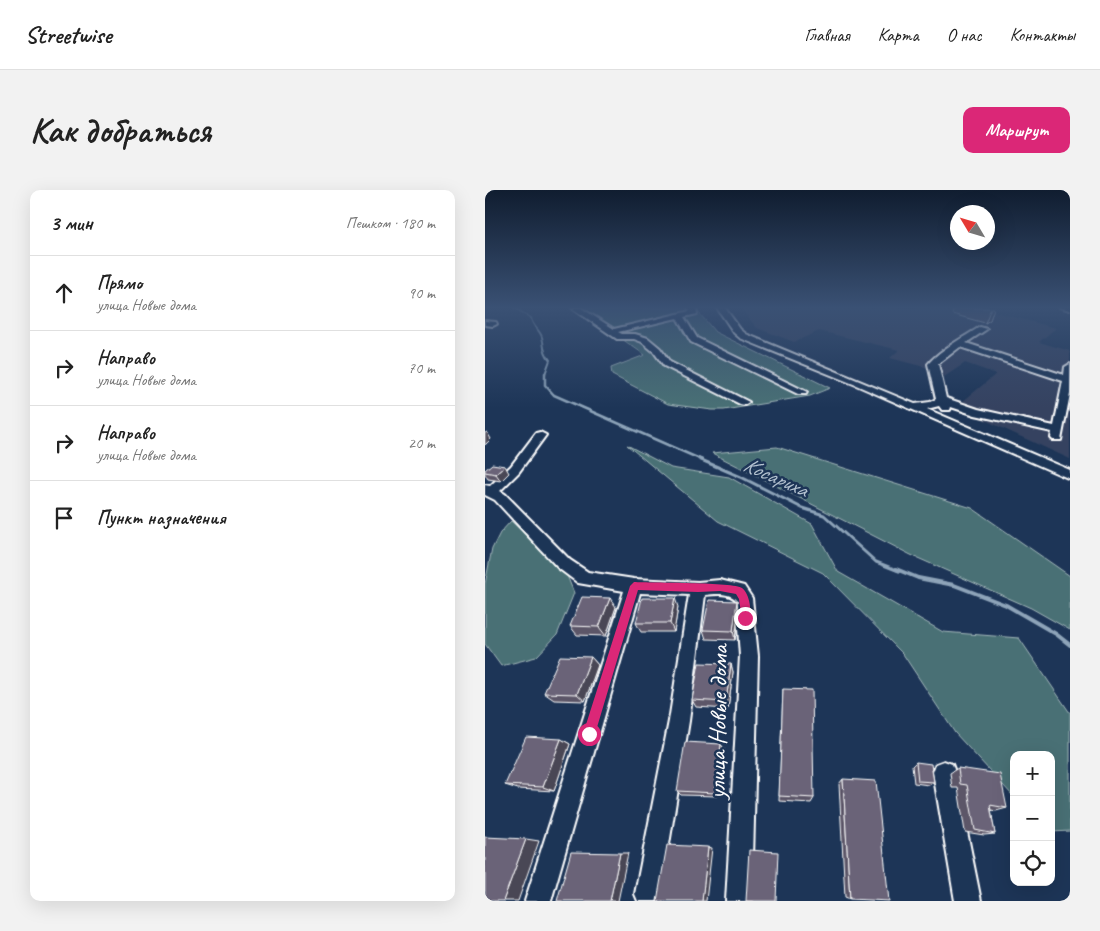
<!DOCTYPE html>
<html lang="ru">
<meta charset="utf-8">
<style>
body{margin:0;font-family:Caveat,sans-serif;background:#f2f2f2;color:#222}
.controls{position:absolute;right:15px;bottom:15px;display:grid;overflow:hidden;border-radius:10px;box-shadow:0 5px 20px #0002}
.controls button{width:45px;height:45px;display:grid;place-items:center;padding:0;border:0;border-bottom:1px solid #e0e0e0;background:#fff;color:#222;font:25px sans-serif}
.compass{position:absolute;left:465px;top:15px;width:45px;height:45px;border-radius:50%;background:#fff;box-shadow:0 5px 20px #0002;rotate:308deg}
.stop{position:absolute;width:15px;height:15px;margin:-11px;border:4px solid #db2777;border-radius:50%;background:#fff}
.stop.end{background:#db2777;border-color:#fff;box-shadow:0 1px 5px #0008}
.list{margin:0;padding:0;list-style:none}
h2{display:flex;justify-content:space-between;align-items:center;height:65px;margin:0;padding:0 20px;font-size:21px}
h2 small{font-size:16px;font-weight:400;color:#767676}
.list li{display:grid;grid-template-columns:32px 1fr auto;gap:15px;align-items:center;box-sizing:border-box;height:75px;padding:0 20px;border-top:1px solid #e0e0e0}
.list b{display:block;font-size:19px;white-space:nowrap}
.list p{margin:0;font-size:16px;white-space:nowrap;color:#767676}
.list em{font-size:16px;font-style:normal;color:#767676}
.icon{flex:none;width:28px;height:28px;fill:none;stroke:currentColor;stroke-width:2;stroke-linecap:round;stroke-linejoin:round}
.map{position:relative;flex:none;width:585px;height:711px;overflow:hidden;border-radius:10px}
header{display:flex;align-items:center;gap:30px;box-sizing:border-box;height:70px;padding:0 25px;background:#fff;border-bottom:1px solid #e0e0e0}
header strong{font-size:24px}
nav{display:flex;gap:28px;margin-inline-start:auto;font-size:18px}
.intro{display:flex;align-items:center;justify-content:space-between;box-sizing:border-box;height:120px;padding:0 30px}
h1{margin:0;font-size:35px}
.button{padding:12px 22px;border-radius:10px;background:#db2777;color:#fff;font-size:18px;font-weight:700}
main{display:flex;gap:30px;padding:0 30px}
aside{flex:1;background:#fff;border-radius:10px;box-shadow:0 5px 20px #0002}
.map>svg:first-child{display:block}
</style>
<header>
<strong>Streetwise</strong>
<nav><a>Главная</a><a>Карта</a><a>О нас</a><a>Контакты</a></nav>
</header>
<div class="intro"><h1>Как добраться</h1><a class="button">Маршрут</a></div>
<main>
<aside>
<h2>3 мин<small>Пешком · 180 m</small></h2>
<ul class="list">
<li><svg class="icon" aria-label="ahead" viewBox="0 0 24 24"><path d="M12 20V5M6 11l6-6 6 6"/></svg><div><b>Прямо</b><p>улица Новые дома</p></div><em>90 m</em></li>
<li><svg class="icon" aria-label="right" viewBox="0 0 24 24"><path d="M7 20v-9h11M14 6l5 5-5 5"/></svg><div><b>Направо</b><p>улица Новые дома</p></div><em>70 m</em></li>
<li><svg class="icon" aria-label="right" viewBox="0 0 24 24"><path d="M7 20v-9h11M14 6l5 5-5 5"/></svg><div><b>Направо</b><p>улица Новые дома</p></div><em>20 m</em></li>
<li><svg class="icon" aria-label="arrive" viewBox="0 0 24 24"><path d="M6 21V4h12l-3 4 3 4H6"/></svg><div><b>Пункт назначения</b></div></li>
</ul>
</aside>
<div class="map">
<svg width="585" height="711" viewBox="0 0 585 711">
<rect width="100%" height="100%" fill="#1d3557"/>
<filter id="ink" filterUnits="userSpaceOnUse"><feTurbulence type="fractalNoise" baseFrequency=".02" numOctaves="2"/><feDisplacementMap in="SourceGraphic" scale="10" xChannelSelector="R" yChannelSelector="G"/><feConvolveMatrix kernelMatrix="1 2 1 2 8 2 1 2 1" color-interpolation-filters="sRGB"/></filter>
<g filter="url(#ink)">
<polygon fill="#344361" points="255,118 495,118 571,138 554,152 585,161 585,269 471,217 511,184 480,173 459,187 444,186 443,178 405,168 414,160 334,141 309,152 272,138"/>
<g fill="#487075" stroke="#a4b8ba">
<polygon points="92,118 210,118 230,142 345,198 325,206 239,220 227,220 183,214 127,185 126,178 160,165"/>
<polygon points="142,255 186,278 244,287 327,334 353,382 458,442 534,448 585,523 585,641 566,642 566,565 529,565 529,607 470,543 418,464 338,383 233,331"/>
<polygon points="292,257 487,318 585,386 585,440 546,418 426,365 227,263"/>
<polygon points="26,331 81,383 89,403 72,445 51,467 16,476 0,454 0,394 7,359 15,343"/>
</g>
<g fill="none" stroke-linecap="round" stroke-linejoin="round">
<path stroke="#8ea4b9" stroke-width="2" d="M30 118 46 128C47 135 51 137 55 143 61 152 55 158 65 170L60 184"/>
<polyline stroke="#8ea4b9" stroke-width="2.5" points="60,183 60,195 69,205 217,270"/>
<polyline stroke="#8ea4b9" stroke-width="3" points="214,269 256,287 317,318 339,325 391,372 414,381"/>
<polyline stroke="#8ea4b9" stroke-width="4" points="411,379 433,388 469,395 521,415 571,444 585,455"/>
<g stroke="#fff" stroke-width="4">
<g id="minor">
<polygon points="87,118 96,118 129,139 205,121 203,118 211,118 212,124 199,127 212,148 322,202 321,204 313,204 206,152 192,128 133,142 137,144 150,144 163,148 175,158 185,172 264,212 259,215 255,214 179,176 169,162 157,152 149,149 132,149"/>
<path d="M232 118H240L255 139 261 144 430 214 445 212 451 209 443 174C457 158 478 148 495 137L502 139 481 153 579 185 580 177 585 174V204L576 250H568L566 248 567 242 490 225 466 217 465 220H457L454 216 442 219 585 280V289L371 195 255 148 249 143ZM475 157 578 191 569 236 493 219 461 208 453 174Z"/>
<polygon points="0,131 11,132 12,134 8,136 0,135"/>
<path d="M55 242 61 245 34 282 15 301 20 304 85 370 103 382 149 389 213 392 235 390 259 396 267 408 273 466 267 711H241L255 466 251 410C244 402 230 404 220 405L204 531 176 704 173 711H153L150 704 184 531 204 405 155 403 66 711H40L139 401 93 393 73 378 10 310 0 305V295L5 296 26 276 51 243Z"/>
<polygon points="459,571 467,574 470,582 496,711 470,711 448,582 451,574"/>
</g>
</g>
<use href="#minor" fill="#1d3557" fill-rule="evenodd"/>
<polyline stroke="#fff" stroke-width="2" points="574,118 585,121"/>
</g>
<g fill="#5b5667" stroke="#fff">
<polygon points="469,118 509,118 505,130 500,133 467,124"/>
<polygon points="0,280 24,283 16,291 3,289 0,284"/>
<polygon points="131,417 121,446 92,445 85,436"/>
<polygon points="193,417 189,442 156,442 151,433"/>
<polygon points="253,421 250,450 221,449 218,440"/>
<polygon points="106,467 113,475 100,511 69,510 59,503"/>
<polygon points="246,474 248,482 243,519 211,517 207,510"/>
<polygon points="298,499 329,608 326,613 294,611"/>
<polygon points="76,549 85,554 69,601 33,599 20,595"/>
<polygon points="239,559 233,606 196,605 192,601"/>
<polygon points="431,572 449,592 444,595 429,593 427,576"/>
<polygon points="473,578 522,618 511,621 506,620 510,644 499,645 480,642 473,598 467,598 465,583"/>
<polygon points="358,589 365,709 360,707 354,594"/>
</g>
<g fill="#4a4654" stroke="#fff">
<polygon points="506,118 509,118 505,130 500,133"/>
<polygon points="2,242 6,249 0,255 0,243"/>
<polygon points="20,276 24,283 16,291 11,284"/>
<polygon points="125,408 131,417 121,446 114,437"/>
<polygon points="190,408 193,417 189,442 185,433"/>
<polygon points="252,411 253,421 250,450 248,441"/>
<polygon points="106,467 113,475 100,511 92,504"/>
<polygon points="246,474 248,482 243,519 241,512"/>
<polygon points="76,549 85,554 69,601 58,597"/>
<polygon points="236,554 239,559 233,606 230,603"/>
<polygon points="41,649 54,651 33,711 18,711"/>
<polygon points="223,657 227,658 221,711 217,711"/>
<polygon points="135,663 143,663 133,711 125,711"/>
</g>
<g fill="#6a6478" stroke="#fff">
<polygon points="7,274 20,276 11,284 0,282 0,280"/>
<polygon points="97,407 125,408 114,437 85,436"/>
<polygon points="157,408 190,408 185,433 151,433"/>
<polygon points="224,410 252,411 248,441 218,440"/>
<polygon points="75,466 106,467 92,504 59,503"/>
<polygon points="214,473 246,474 241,512 207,510"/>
<polygon points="298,499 327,500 329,608 294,606"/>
<polygon points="41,547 76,549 58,597 20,595"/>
<polygon points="200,552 236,554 230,603 192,601"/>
<polygon points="431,572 446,574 449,592 433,591"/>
<polygon points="473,578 515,584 522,618 505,615 510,644 490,640 482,595 475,594"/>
<polygon points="358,589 391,591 404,711 365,709"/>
<polygon points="0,647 41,649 18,711 0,711"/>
<polygon points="182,655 223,657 217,711 172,711"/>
<polygon points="264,660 293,662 291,711 261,711"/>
<polygon points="86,662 135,663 125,711 72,711"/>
</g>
</g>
<linearGradient id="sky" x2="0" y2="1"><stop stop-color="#101d30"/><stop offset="0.54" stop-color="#3a5174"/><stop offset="1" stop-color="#3a5174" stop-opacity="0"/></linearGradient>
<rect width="585" height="218" fill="url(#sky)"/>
<path fill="#db2777" d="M149 392C165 393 249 392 257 398 265 404 267 422 264 430H257L254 409 251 404 235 401 213 402 153 400 110 544 108 548 104 550 100 548 98 544 145 396Z"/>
<g text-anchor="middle" stroke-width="5" stroke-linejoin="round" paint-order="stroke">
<g font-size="22" font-style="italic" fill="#b4c2d0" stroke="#1d3557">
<text transform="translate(291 286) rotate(24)" y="8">Косариха</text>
</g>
<g font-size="25" fill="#fff" stroke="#1d3557">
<text transform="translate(232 532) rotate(-89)" y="9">улица Новые дома</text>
</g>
</g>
</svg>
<div class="controls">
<button>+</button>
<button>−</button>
<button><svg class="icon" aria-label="locate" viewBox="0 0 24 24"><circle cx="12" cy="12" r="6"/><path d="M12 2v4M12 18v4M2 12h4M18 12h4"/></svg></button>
</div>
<svg class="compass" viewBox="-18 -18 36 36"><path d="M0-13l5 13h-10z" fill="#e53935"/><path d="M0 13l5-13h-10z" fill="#767676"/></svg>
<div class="stop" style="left:104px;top:544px"></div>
<div class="stop end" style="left:260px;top:428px"></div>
</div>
</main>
